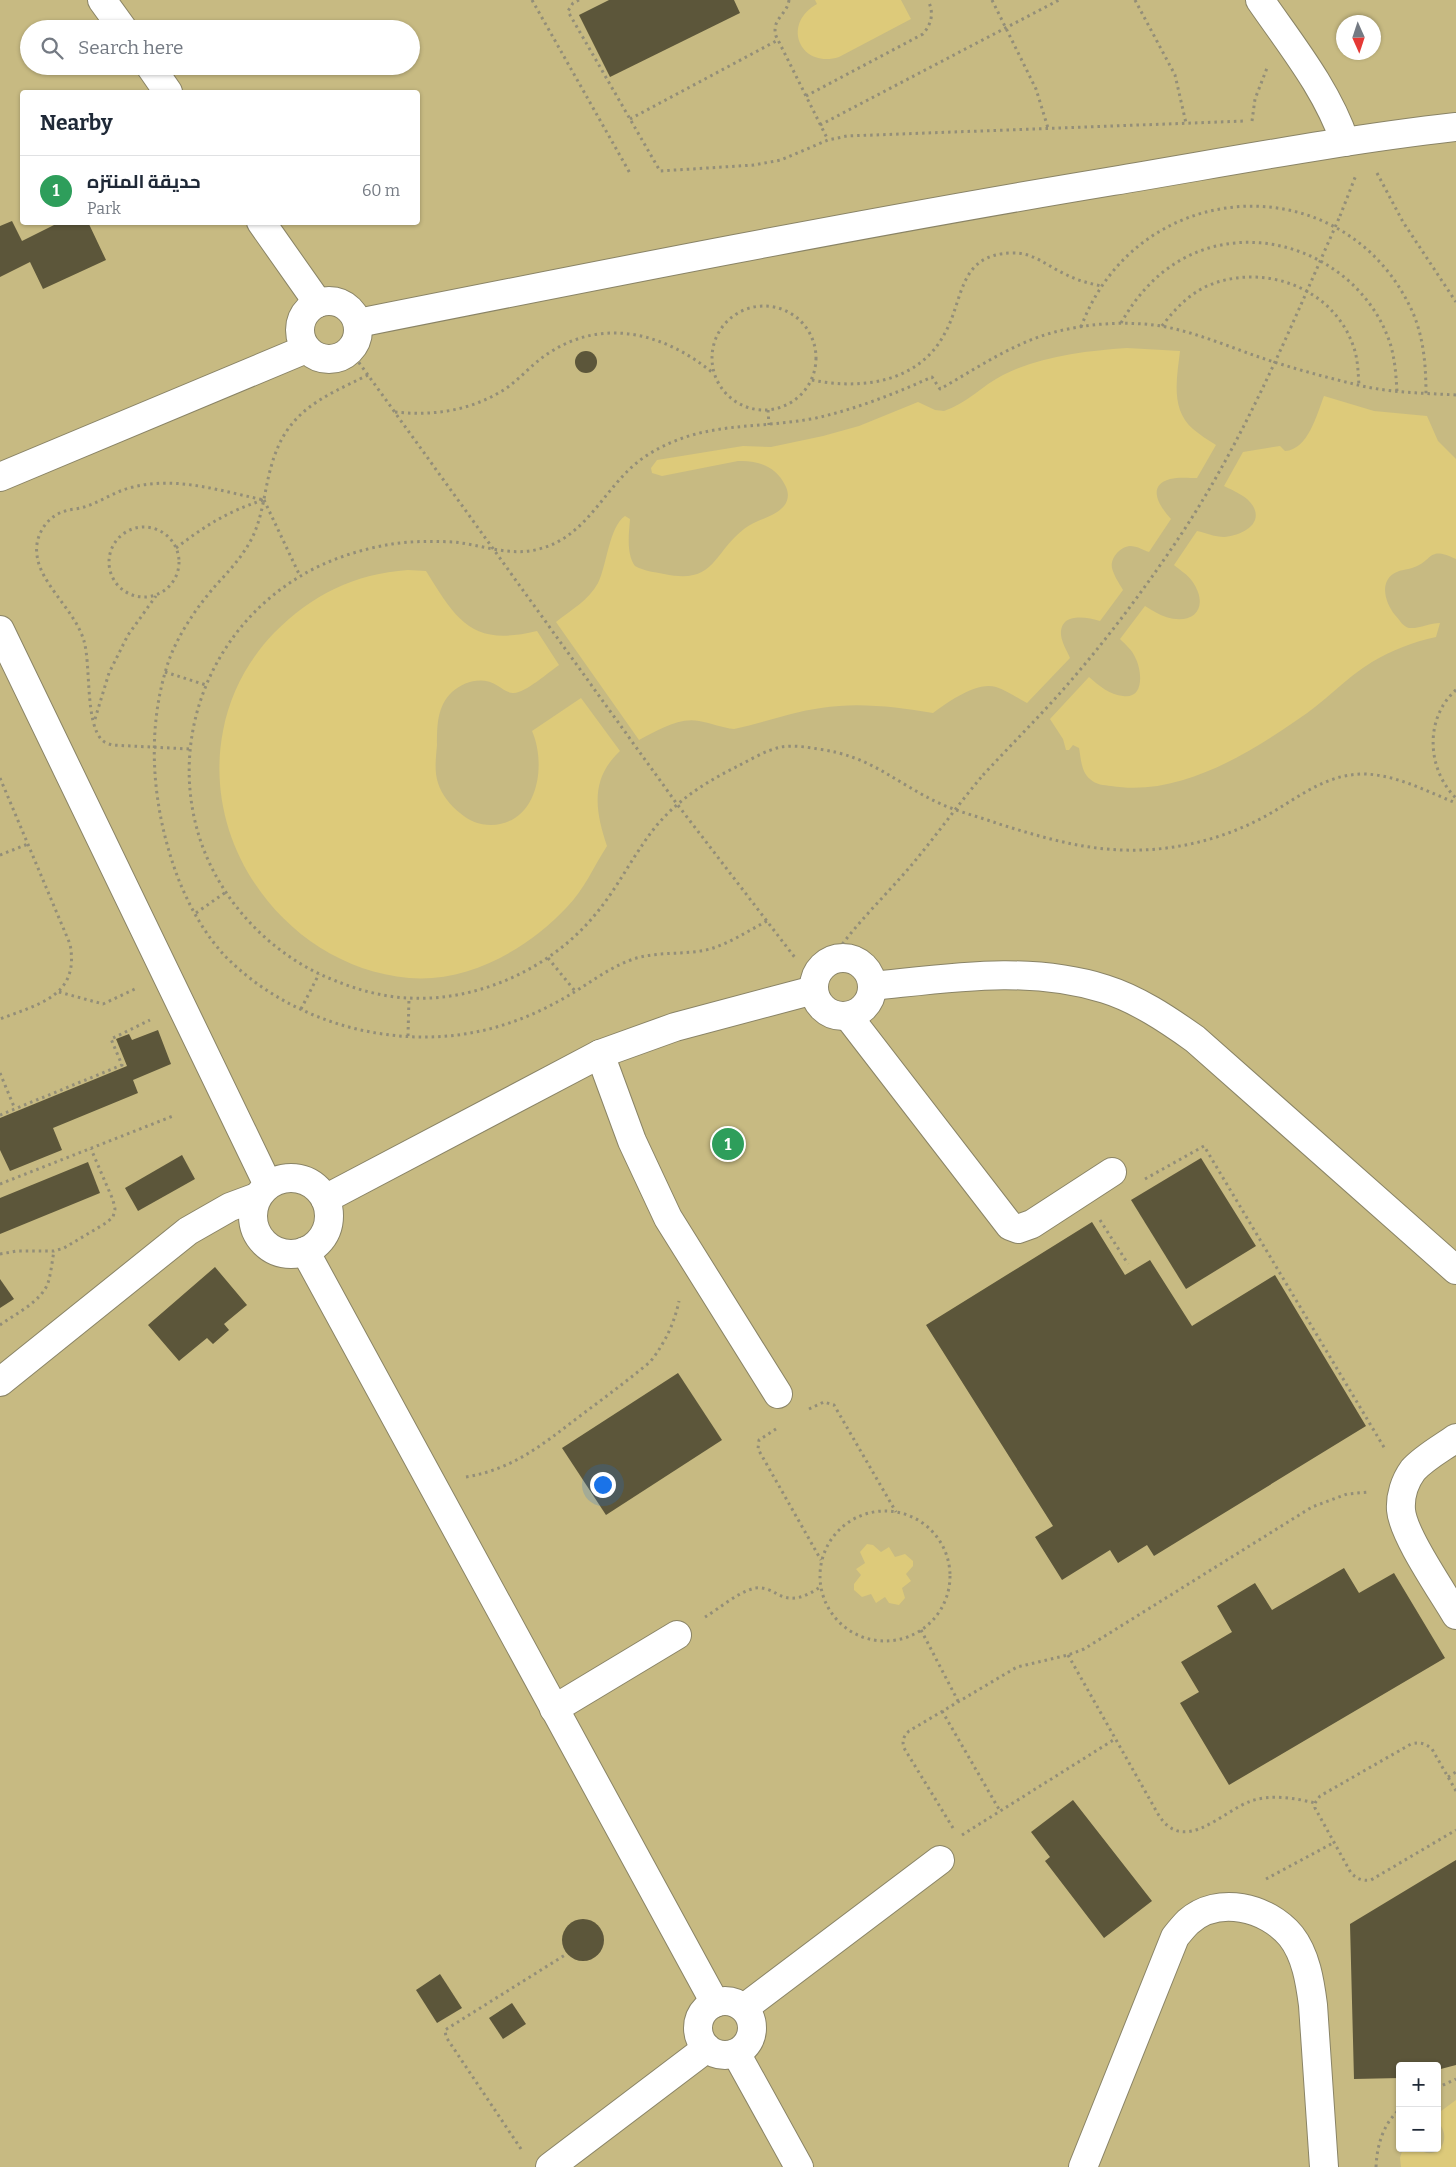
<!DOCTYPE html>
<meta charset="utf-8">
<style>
body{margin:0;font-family:Bitter,Cairo,serif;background:#f2f2f3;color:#1f2937}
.controls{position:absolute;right:15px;bottom:15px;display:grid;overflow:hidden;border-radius:5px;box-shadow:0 1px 4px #0004}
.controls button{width:45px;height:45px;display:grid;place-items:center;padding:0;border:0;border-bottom:1px solid #e0e1e3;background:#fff;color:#1f2937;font:25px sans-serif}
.compass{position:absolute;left:1336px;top:15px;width:45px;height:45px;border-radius:50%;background:#fff;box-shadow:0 1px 4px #0004;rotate:177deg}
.you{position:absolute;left:602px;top:1484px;width:18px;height:18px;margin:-12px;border:4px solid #fff;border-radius:50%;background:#1a73e8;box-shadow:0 0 0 8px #1a73e833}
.badge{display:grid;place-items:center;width:32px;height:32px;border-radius:50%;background:#0177c0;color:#fff;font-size:16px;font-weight:700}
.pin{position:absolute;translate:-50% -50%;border:2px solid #fff;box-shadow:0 1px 5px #0006}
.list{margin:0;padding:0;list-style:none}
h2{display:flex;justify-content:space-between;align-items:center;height:65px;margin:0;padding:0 20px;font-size:21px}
h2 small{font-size:16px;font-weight:400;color:#747a83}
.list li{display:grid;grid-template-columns:32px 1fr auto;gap:15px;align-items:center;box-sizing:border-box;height:70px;padding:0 20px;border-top:1px solid #e0e1e3}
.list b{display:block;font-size:19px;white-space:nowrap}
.list p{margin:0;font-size:16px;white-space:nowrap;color:#747a83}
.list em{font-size:16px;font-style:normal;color:#747a83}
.icon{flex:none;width:28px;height:28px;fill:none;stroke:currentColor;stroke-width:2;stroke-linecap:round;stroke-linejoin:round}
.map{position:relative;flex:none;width:1456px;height:2167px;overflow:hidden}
.search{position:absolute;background:#fff;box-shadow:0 1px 4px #0004;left:20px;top:20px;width:400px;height:55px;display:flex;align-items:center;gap:12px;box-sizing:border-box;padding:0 18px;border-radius:28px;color:#747a83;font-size:19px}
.panel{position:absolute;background:#fff;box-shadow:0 1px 4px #0004;left:20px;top:90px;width:400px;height:135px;border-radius:5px}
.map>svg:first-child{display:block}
</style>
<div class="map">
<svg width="1456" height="2167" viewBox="0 0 1456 2167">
<rect width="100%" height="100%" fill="#f5edcd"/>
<path fill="#c7ba82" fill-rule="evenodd" d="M0 0H1456V2167H0ZM1344 22H1374V52H1344ZM29 29H411V66H29ZM22 92H418V222H22ZM1400 2066H1437V2148H1400Z"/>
<g fill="#ddca7a">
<path d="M815 0H901L911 19 839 57C800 69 781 24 817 4Z"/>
<path d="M1127 348 1180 351C1177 378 1170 409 1193 429 1200 435 1208 440 1216 445L1197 478C1189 478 1178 477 1170 479 1145 486 1161 508 1171 519L1149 552C1143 550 1137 546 1130 546 1120 547 1110 558 1112 568 1114 576 1119 583 1123 590L1100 621C1086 617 1060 612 1061 635 1062 643 1067 651 1070 658L1027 703C1017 698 1006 690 996 687 976 681 947 703 933 713 896 707 859 702 821 708 791 712 764 723 734 729 722 728 712 723 699 721 678 717 657 731 639 740L556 622C571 610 589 600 598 583 607 565 609 527 625 516L630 519C629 533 626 554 635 566 644 571 654 572 664 574 715 585 713 553 744 529 755 520 775 517 784 506 789 500 789 492 785 485 776 466 757 460 738 461L662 476 652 473 651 468 657 460 743 446 771 447 823 436 859 426 918 402 935 410 944 411C966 404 983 385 1003 375 1041 356 1085 351 1127 348Z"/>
<path d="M1324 396 1374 411 1427 416 1438 441 1456 459V559C1427 545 1434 561 1412 568 1405 570 1399 570 1393 574 1379 584 1386 604 1395 615 1399 619 1403 627 1409 628 1419 629 1430 623 1440 623L1436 637C1413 642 1392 650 1372 662 1345 678 1324 703 1297 720 1245 756 1177 797 1111 786 1104 785 1096 785 1090 779 1081 772 1081 758 1079 748L1073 745 1069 750H1066L1063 739 1050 719 1089 677C1098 685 1110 695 1123 696 1145 699 1142 670 1135 657 1132 650 1126 645 1120 639L1145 606C1152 610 1159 615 1166 617 1195 626 1210 606 1192 581 1188 575 1180 570 1174 565L1197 531C1206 533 1215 537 1224 537 1240 536 1264 525 1253 506 1247 496 1234 491 1224 486L1243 452 1280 446 1285 451C1308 450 1317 414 1324 396Z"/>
<path d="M408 570 426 571C457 621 472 647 537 631L559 665C549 672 525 693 514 693 507 693 503 689 498 686 483 676 465 681 452 692 437 706 437 726 437 745 436 757 434 771 438 783 442 795 450 805 460 813 469 821 479 825 491 825 538 824 547 765 532 731L581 698 620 751C590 779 595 810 607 846 594 866 584 890 567 907 528 949 468 983 409 978 290 967 200 849 223 731 230 694 248 660 274 633 313 594 354 574 408 570Z"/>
<polygon points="867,1544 873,1545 881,1552 889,1547 895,1557 905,1554 913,1561 913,1566 906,1574 911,1581 902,1588 905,1598 899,1605 889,1603 885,1597 876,1603 871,1594 862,1597 854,1590 854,1584 861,1575 856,1569 865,1563 860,1552"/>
<path d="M1456 2100V2167H1401L1400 2158 1403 2148H1418C1434 2164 1456 2140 1437 2121V2114Z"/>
</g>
<g fill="#5c563a">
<polygon points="609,0 734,0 740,13 610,77 579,15"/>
<polygon points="12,221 22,241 60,222 88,222 106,260 43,289 30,262 0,277 0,226"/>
<circle cx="586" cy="362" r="11"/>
<polygon points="158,1030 171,1064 133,1080 138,1093 53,1128 62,1150 10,1171 0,1150 0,1118 127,1066 116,1039 129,1034 132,1040"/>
<polygon points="182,1155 195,1179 138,1211 125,1188"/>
<polygon points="1201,1158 1256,1246 1186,1289 1131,1200"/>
<polygon points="88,1162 100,1193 0,1234 0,1198"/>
<polygon points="1092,1222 1125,1275 1150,1260 1192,1326 1275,1275 1366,1426 1154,1556 1147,1545 1118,1563 1110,1550 1062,1580 1035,1537 1053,1526 926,1325"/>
<polygon points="215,1267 247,1305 224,1324 229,1330 213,1344 207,1338 179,1361 148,1325"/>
<polygon points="0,1279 14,1299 0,1308"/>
<polygon points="678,1373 722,1440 606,1515 562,1448"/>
<polygon points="1344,1568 1359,1593 1394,1573 1445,1658 1229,1785 1180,1703 1199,1692 1181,1662 1232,1632 1217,1606 1255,1583 1272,1610"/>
<polygon points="1073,1800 1152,1901 1104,1938 1045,1861 1050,1857 1031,1832"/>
<polygon points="1456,1860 1456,2065 1437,2070 1437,2066 1400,2066 1400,2078 1354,2079 1350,1924"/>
<circle cx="583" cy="1940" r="21"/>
<polygon points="440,1974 462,2008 437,2023 416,1990"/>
<polygon points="512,2003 526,2024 503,2039 489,2018"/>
</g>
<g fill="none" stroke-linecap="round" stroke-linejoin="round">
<g stroke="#8a8466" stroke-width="30">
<g id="minor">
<polyline points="102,0 123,29"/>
<path d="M1260 0C1291 45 1327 89 1345 142"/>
<polyline points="150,66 168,92"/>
<polyline points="261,222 318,303"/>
<circle cx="329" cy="330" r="29"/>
<path d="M358 323C609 273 860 223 1113 181 1227 162 1341 140 1456 127"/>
<polyline points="0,477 306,349"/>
<polyline points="0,630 268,1185"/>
<circle cx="843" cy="987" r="29"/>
<path d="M873 986C951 978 1028 965 1105 989 1137 999 1167 1019 1195 1039L1456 1270"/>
<polyline points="848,1016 1010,1226 1018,1229 1032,1224 1112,1172"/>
<polyline points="600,1054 632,1141 668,1218 778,1394"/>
<circle cx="291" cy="1216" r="38"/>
<polyline points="325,1199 600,1054 675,1027 814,990"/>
<polyline points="305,1251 715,2003"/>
<polyline points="0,1382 188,1231 230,1207 257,1197"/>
<path d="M1456 1438C1442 1448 1425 1457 1413 1470 1405 1481 1400 1496 1401 1510 1403 1535 1442 1591 1456 1615"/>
<polyline points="554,1709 677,1635"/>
<circle cx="725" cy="2028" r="27"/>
<polyline points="744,2008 940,1860"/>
<polyline points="736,2053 799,2167"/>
<polyline points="550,2167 707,2048"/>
<path d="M1083 2167 1175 1937C1179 1932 1183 1927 1188 1922 1218 1895 1267 1907 1291 1936 1306 1955 1310 1982 1313 2005L1324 2167"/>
</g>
</g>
<g stroke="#938e78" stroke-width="3" stroke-dasharray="2.5 4" stroke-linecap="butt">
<polyline points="532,0 631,175"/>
<polyline points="579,0 573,3 568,11 570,15 660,171 754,165 781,160 828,140 847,136 1246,121"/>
<path d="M789 0C787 15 771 19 776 36L828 140"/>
<polyline points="992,0 1036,89 1048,128"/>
<polyline points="1135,0 1175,75 1186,123"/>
<path d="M806 96 923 34C932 23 934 13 928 0"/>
<polyline points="630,119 778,40"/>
<polyline points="1252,121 1255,99 1267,68"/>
<polyline points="820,125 1059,0"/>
<polyline points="1377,173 1403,222 1456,302"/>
<polyline points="1340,216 1356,175"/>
<circle cx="764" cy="358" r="52"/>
<path d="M1121 323C1133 302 1147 284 1167 269 1245 211 1360 253 1390 343 1395 359 1396 375 1397 392"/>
<path d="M1162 326C1174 310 1188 295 1207 286 1263 262 1334 287 1354 348 1358 360 1358 372 1359 385"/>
<path d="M1081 327C1138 174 1346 163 1413 313 1424 339 1426 367 1426 395"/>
<polyline points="355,357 677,804 796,959"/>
<path d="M368 375C321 398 286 411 271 467 264 492 263 517 251 540 242 557 229 571 216 585 197 607 179 633 169 660 145 730 152 809 178 878 189 906 206 937 228 959 295 1025 401 1053 493 1028 515 1022 537 1013 557 1002 582 989 603 971 628 961 655 950 683 956 710 949 730 943 748 931 767 921"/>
<path d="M812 380C861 390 919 383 945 333 964 299 958 254 1012 253 1033 252 1047 266 1065 274 1076 280 1088 283 1101 286"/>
<path d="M1456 395C1423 393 1391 393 1358 385 1325 377 1291 368 1259 357 1227 346 1195 332 1161 326 1128 321 1092 323 1059 331 1016 341 979 367 940 389L932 377C894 394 856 409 816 418 755 430 704 420 649 454 606 480 591 536 539 549 511 557 482 545 454 542 433 541 412 541 392 544 361 549 326 560 299 577 208 632 166 744 202 845 224 906 275 958 336 981 358 990 384 997 408 998 477 1002 550 969 594 916 618 888 634 853 657 825 679 799 706 782 736 767 750 760 766 750 781 747 793 745 807 747 818 749 872 756 895 783 941 804 959 812 980 817 999 824 1035 835 1070 846 1107 849 1160 854 1215 843 1262 818 1296 800 1322 775 1362 774 1395 774 1426 791 1456 803"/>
<polyline points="768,410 769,425"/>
<path d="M395 412C432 416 469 411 502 391 520 380 533 362 552 351 607 317 667 335 713 373"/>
<polyline points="264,500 300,576"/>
<circle cx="144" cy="562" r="35"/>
<path d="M176 548C206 525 227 512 263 500"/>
<polyline points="165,672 206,685"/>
<path d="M1456 690C1424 718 1427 770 1456 798"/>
<polyline points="95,719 109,673 128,635 156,596"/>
<path d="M189 749 112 745C109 744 105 743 102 740 85 723 91 665 84 641 75 610 40 584 37 555 34 536 47 516 65 511 71 509 78 509 84 507 101 502 115 491 133 487 177 476 221 491 264 500"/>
<path d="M0 778 70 944C80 996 39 1004 0 1019"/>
<polyline points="0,855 28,844"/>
<polyline points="196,913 226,892"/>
<polyline points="548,958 575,991"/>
<path d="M831 960C856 922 891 891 919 856 941 829 961 801 983 775"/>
<polyline points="59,992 103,1004 135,989"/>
<polyline points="301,1009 319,974"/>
<polyline points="408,1036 409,998"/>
<polyline points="0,1073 15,1109"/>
<polyline points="0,1115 122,1065 111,1039 150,1020"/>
<polyline points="1145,1179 1204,1146 1385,1449"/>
<polyline points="0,1184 173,1116"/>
<polyline points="1100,1220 1128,1264"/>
<polyline points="0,1254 17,1251 54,1251 64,1248 106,1223 113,1217 115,1209 113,1200 91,1149"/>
<path d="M0 1325C15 1314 41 1302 48 1283 51 1273 52 1262 54 1251"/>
<polyline points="809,1409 824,1402 834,1405 896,1512"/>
<polyline points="776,1429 759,1440 758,1449 821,1560"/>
<path d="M466 1477C514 1469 543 1444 580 1416 604 1398 627 1381 650 1362 665 1343 674 1324 679 1301"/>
<circle cx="885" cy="1576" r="65"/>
<path d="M705 1617C720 1608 738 1592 755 1588 763 1587 771 1590 777 1594 793 1603 807 1596 820 1587"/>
<polyline points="921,1630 958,1701"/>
<path d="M1068 1655 1158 1814C1183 1856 1221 1812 1251 1801 1271 1794 1295 1798 1315 1803"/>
<polyline points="942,1711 1000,1811"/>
<polyline points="1448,1777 1456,1772"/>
<path d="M1456 1791 1432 1749C1425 1743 1420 1742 1411 1744L1320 1796 1315 1803V1808L1351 1873C1357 1879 1362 1881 1371 1880L1456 1830"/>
<path d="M953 1828 904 1748C902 1741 903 1737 909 1731L1017 1667 1068 1655 1084 1649 1312 1507 1347 1494 1369 1492"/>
<polyline points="962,1835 1115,1739"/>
<polyline points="1266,1879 1333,1843"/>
<polyline points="1437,2088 1456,2079"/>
<polyline points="521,2149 446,2037 445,2030 565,1955"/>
<path d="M1376 2167C1377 2145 1383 2124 1400 2109"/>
</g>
<use href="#minor" stroke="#fff" stroke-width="28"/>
<path stroke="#938e78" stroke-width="3" stroke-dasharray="2.5 4" stroke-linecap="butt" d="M983 775C1009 747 1036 720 1061 692 1106 641 1147 586 1184 530 1248 432 1293 322 1340 216"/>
</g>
</svg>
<div class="controls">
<button>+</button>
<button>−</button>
</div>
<svg class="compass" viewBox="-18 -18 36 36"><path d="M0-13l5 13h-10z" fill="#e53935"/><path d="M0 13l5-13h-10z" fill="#747a83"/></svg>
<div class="you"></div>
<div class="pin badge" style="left:728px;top:1144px;background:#2e9e5b">1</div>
<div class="search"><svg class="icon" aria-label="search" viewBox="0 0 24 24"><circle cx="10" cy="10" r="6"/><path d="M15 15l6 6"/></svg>Search here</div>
<section class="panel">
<h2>Nearby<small></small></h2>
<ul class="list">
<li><span class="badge" style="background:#2e9e5b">1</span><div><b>حديقة المنتزه</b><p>Park</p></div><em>60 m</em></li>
</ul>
</section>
</div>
